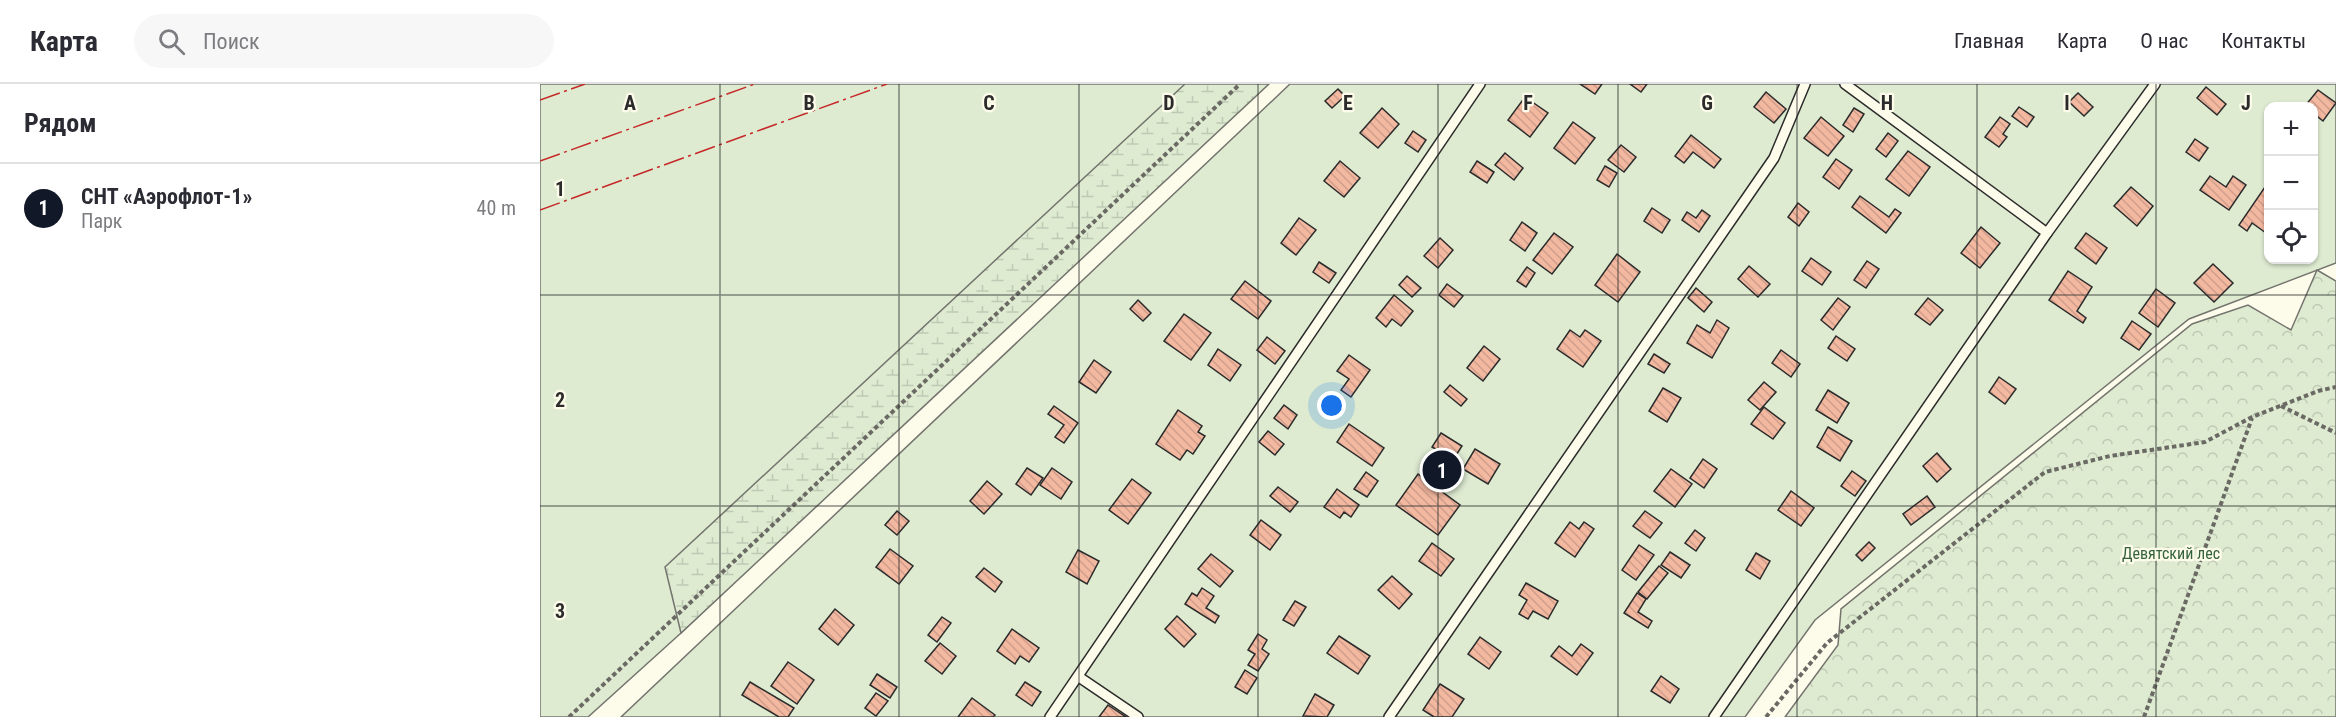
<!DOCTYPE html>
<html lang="ru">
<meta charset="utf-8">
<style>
body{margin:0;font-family:"Roboto Condensed",sans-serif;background:#f7f7f7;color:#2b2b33}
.controls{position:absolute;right:18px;top:18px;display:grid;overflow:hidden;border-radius:12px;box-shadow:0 2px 4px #0004}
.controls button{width:54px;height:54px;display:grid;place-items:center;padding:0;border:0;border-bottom:2px solid #e1e1e2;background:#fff;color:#2b2b33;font:30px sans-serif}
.you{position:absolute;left:792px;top:322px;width:21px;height:21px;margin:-15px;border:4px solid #fff;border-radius:50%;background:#1a73e8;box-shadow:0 0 0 9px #1a73e833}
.badge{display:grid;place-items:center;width:39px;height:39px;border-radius:50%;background:#111827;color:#fff;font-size:20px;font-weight:700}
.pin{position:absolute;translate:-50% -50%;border:3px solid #fff;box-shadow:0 2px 6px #0006}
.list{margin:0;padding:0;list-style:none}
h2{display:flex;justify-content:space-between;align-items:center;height:78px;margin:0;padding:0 24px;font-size:26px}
h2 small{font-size:20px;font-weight:400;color:#7c7c81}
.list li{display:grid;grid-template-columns:39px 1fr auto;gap:18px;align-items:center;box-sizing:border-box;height:90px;padding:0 24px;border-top:2px solid #e1e1e2}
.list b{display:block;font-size:22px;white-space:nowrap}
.list p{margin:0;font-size:20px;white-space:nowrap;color:#7c7c81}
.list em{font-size:20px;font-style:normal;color:#7c7c81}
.icon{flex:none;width:33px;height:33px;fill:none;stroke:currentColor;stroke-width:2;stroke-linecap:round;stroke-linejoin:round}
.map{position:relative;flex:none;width:1796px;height:633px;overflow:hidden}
header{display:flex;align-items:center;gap:36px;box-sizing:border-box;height:84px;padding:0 30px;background:#fff;border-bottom:2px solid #e1e1e2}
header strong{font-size:28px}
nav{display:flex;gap:33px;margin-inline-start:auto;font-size:21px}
.search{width:420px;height:54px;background:#f7f7f7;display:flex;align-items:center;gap:15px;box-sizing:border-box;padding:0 21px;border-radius:33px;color:#7c7c81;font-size:22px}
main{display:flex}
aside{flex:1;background:#fff}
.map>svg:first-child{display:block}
</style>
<header>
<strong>Карта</strong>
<div class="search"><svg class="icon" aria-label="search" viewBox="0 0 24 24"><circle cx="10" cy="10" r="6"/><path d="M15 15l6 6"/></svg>Поиск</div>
<nav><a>Главная</a><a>Карта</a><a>О нас</a><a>Контакты</a></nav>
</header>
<main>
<aside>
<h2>Рядом<small></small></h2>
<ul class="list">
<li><span class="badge">1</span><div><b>СНТ «Аэрофлот-1»</b><p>Парк</p></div><em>40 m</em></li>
</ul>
</aside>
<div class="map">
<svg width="1796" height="633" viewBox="0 0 1796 633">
<defs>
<pattern id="forest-crowns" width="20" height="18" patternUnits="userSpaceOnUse" patternTransform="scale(1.5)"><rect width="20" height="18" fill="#deebd1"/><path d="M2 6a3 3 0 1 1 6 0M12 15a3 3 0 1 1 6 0" fill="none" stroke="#bfcab4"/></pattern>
<pattern id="wetland-marsh" width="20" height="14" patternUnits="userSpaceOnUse" patternTransform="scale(1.5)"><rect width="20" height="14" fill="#deebd1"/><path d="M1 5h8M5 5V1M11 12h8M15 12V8" fill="none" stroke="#bfcab4"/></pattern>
<pattern id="building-back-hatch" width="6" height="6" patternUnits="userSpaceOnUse" patternTransform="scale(1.5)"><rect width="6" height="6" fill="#f2b8a0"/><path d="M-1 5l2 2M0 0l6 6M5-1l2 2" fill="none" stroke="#d09e8a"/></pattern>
</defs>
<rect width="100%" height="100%" fill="#fdfbea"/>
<g fill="#deebd1" stroke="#74746e" stroke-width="1.5" fill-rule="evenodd">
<polygon points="0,0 722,0 141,549 48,633 0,633"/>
<path d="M750 0H1796V179L1649 235 1275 536 1205 633H81ZM1728 22H1774V176H1728Z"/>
</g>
<polygon fill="url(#forest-crowns)" stroke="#74746e" stroke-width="1.5" points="1777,186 1796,197 1796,633 1245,633 1298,561 1301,525 1652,240 1708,221 1751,246"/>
<polygon fill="url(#wetland-marsh)" stroke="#74746e" stroke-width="1.5" points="645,0 729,0 141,549 125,483"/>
<g fill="url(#building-back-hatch)" stroke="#2b2b2b" stroke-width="1.5">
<polygon points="1040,0 1062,0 1055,10"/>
<polygon points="1090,0 1107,0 1101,8"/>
<polygon points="1666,3 1686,20 1677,31 1657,14"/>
<polygon points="798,5 805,12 792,24 785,17"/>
<polygon points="1778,6 1796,19 1783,37 1774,30 1774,22 1765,22"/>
<polygon points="1226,8 1246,25 1234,39 1214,23"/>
<polygon points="1538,9 1553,23 1544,32 1529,18"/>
<polygon points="985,13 1008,29 990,53 968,36"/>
<polygon points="1479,23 1494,33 1487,43 1472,32"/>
<polygon points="842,24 859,40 838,64 820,49"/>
<polygon points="1314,24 1324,30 1313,48 1303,41"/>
<polygon points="1281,33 1304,52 1288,72 1264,54"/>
<polygon points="1460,33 1470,40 1463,50 1467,53 1459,63 1445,53"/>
<polygon points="1033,38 1055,54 1035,80 1014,64"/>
<polygon points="873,47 886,56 878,68 865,59"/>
<polygon points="1348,49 1358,57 1346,73 1336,65"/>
<polygon points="1151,51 1181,75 1174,84 1153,68 1144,79 1135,72"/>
<polygon points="1655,55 1668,64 1659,77 1646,68"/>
<polygon points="1081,61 1096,73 1084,88 1068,76"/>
<polygon points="1368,67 1390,83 1369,112 1346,95"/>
<polygon points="965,69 983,84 974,96 955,81"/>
<polygon points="1296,75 1312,86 1299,105 1283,93"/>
<polygon points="800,77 820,94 804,113 784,97"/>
<polygon points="937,77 954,88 947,99 930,88"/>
<polygon points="1065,82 1077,89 1069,103 1057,96"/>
<polygon points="1670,92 1686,103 1693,92 1706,101 1689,126 1660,106"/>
<polygon points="1727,100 1728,145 1726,149 1712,139 1707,147 1699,141"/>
<polygon points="1591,103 1613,122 1597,142 1574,122"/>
<polygon points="1320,112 1349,133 1355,125 1361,129 1346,149 1312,123"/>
<polygon points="1258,119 1269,128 1259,142 1248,133"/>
<polygon points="1112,124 1130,136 1122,149 1104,137"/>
<polygon points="1162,126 1170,132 1159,148 1142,136 1147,128 1156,134"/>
<polygon points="759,134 776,146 756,171 741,159"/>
<polygon points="982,138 997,149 985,167 970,156"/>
<polygon points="1441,143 1460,159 1440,184 1421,169"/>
<polygon points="1014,149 1033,163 1012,190 993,176"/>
<polygon points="1546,149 1567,164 1556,180 1535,164"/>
<polygon points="900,154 913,166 898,184 884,172"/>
<polygon points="1077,170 1100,188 1078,218 1055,201"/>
<polygon points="1271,174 1291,188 1282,201 1262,187"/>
<polygon points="1327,177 1339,185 1326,204 1314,196"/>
<polygon points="779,178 796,189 789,199 773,188"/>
<polygon points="1673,180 1693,199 1674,218 1654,199"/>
<polygon points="1209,182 1230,200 1218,213 1198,195"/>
<polygon points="987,183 995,189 986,203 977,197"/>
<polygon points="1528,187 1552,203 1537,227 1546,234 1543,239 1509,216"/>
<polygon points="867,192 881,204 872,213 859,201"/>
<polygon points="705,197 731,217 718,235 691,215"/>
<polygon points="907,200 923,212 914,223 899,211"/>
<polygon points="1156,204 1172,218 1164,228 1148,214"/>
<polygon points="1616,205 1635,219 1618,243 1599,229"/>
<polygon points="854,211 873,227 861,242 852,235 846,243 836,234"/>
<polygon points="1298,214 1310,223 1293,246 1281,236"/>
<polygon points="1388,214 1403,226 1390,241 1375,230"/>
<polygon points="598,216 611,229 603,237 590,225"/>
<polygon points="644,230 671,249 651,276 624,257"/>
<polygon points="1177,236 1189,244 1172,274 1147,259 1157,241 1170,249"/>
<polygon points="1592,237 1611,250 1599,266 1581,254"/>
<polygon points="1030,246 1040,253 1045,246 1061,257 1043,283 1017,265"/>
<polygon points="1296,252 1315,265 1307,277 1288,264"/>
<polygon points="727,253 745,267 735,280 717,266"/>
<polygon points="944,262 960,275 943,297 927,284"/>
<polygon points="678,265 701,281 690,297 668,281"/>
<polygon points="1241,266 1260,280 1251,293 1232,279"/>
<polygon points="1114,270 1130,280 1124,289 1108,280"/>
<polygon points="809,271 830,286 811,313 801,306 809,295 797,287"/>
<polygon points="554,276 571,288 556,309 539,298"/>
<polygon points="1459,293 1476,305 1465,320 1449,308"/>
<polygon points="1224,298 1236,308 1220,326 1208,316"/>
<polygon points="910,301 927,315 921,322 904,308"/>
<polygon points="1123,304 1141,314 1127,338 1109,327"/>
<polygon points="1288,306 1309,319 1297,339 1276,326"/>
<polygon points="744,321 757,331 748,345 734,334"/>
<polygon points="514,322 538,339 524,359 515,353 524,341 508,330"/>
<polygon points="1224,323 1245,339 1233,355 1211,340"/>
<polygon points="638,326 662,342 658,348 665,352 653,370 647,366 640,376 616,360"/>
<polygon points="809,340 844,364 832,382 797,358"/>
<polygon points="1288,343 1312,357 1300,377 1277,363"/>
<polygon points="728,347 744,360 735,371 719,358"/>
<polygon points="901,349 922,362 913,376 892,363"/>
<polygon points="935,365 960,380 948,400 923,385"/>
<polygon points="1397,369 1411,385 1397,398 1383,382"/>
<polygon points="1163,375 1177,385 1164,404 1150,394"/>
<polygon points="487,384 503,394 491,411 476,400"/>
<polygon points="512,384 532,398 521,415 500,401"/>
<polygon points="1131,385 1152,400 1135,423 1114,407"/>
<polygon points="1312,387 1326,397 1315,412 1301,402"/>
<polygon points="826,388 838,397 827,413 814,405"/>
<polygon points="878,390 920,421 898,451 856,421"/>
<polygon points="592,395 611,409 588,440 569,426"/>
<polygon points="447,397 462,410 444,430 430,417"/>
<polygon points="738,403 758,418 750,428 730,412"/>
<polygon points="797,405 819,421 811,433 804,428 800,434 784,423"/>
<polygon points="1251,407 1274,424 1261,442 1238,426"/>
<polygon points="1387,412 1395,423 1371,441 1363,430"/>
<polygon points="357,427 369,437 357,451 345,441"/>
<polygon points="1105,427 1122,439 1110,454 1093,442"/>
<polygon points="721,436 741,451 730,466 710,451"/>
<polygon points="1030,438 1039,445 1044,438 1054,445 1035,473 1015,459"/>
<polygon points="1155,446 1165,454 1156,467 1145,459"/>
<polygon points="1329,458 1335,464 1322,477 1316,471"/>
<polygon points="892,459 914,475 901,492 879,477"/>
<polygon points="1099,461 1114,471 1096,496 1082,486"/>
<polygon points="350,465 373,482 359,500 336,483"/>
<polygon points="538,466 559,477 547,500 526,488"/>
<polygon points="1130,468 1150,481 1141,494 1121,481"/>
<polygon points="1216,469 1230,477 1220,495 1206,486"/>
<polygon points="671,470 693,487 680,503 658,485"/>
<polygon points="1119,482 1128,489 1107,515 1098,508"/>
<polygon points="444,484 462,498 455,508 436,493"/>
<polygon points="852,492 872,510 859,525 838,506"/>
<polygon points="986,499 1018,517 1008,535 993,527 988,535 979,530 987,516 979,511"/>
<polygon points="662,504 674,512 666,524 679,532 675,539 645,520 652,509 657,512"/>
<polygon points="1097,509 1106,515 1098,528 1112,537 1108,544 1084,529"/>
<polygon points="755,517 766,523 754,542 743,536"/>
<polygon points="295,525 314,541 298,561 279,545"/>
<polygon points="637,532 656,550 644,563 625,545"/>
<polygon points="402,533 411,539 397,558 388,551"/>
<polygon points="472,545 499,564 489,578 480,572 475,580 457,567"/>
<polygon points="718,550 727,556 722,565 729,570 718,587 708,581 715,570 708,566"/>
<polygon points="799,552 830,572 818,590 787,569"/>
<polygon points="940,553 961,568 949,585 928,570"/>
<polygon points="400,559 416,572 402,590 385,577"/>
<polygon points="1041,560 1053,569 1037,591 1011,572 1019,562 1032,572"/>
<polygon points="248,578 274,596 257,620 231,602"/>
<polygon points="705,586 717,594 707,610 695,603"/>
<polygon points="337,590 357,603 350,614 330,601"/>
<polygon points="1121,592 1139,605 1130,619 1111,607"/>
<polygon points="210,598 254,624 248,633 239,633 202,611"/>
<polygon points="485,598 501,608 492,622 476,611"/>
<polygon points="900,600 924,615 912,633 894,633 883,626"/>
<polygon points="336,609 348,617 336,632 325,624"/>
<polygon points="775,610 794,621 787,633 763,632"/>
<polygon points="432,614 455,631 453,633 418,633"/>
<polygon points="568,621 586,633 559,633"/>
</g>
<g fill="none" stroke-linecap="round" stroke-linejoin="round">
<g stroke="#2b2b2b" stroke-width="12">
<g id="service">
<polyline points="1305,0 1507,149"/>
<polyline points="539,593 598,633"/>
<polyline points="510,633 940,0"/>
<polyline points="849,633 1234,74 1265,0"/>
<polyline points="1174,633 1507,149 1615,0"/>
</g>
</g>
<g stroke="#6a6964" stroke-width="4" stroke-dasharray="4.5 3" stroke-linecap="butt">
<polyline points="1741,322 1796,349"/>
<polyline points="29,633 700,0"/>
<polyline points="1226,633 1287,559 1505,388 1570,372 1665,358 1712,333 1778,307 1796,303"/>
<polyline points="1604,633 1712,334"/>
</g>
<use href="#service" stroke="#fdfbea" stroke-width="9"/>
<g stroke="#c62828" stroke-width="1.5" stroke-dasharray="21 4.5 3 4.5" stroke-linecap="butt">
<polyline points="0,16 45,0"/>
<polyline points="0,77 215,0"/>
<polyline points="0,126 347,0"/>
</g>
</g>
<path fill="none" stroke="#2b2b2b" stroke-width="1.5" stroke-opacity="0.55" d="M180 0V633M359 0V633M539 0V633M718 0V633M898 0V633M1078 0V633M1257 0V633M1437 0V633M1616 0V633M0 211H1796M0 422H1796"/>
<g text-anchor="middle" stroke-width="4.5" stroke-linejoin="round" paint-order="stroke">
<g font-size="16" fill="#34623c" stroke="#fdfbea">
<text x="1631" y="475">Девятский лес</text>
</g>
</g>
<g font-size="20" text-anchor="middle" font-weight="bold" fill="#2b2b2b" stroke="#fdfbea" stroke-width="4.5" stroke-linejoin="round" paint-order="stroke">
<text x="90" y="26">A</text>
<text x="269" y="26">B</text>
<text x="449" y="26">C</text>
<text x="629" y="26">D</text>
<text x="808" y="26">E</text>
<text x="988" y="26">F</text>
<text x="1167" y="26">G</text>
<text x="1347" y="26">H</text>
<text x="1527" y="26">I</text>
<text x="1706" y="26">J</text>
<text x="20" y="112">1</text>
<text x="20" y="323">2</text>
<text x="20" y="534">3</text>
</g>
</svg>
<div class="controls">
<button>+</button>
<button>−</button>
<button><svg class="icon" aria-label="locate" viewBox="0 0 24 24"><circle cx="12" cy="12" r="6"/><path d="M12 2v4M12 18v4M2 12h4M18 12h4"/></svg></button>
</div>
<div class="you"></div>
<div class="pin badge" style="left:902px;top:386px">1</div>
</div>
</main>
